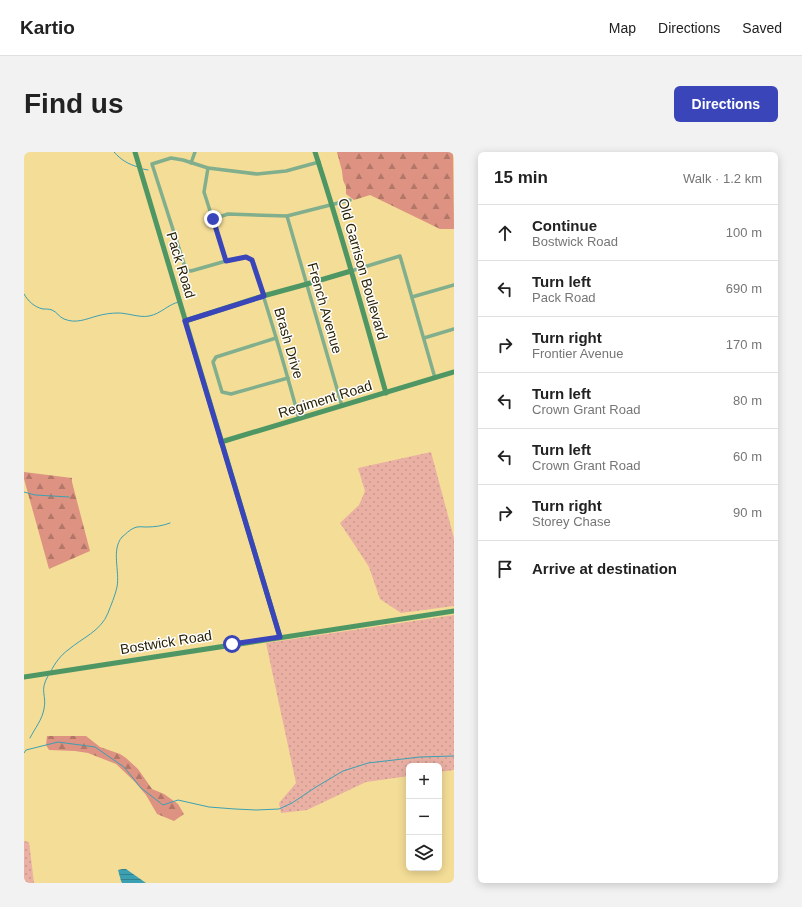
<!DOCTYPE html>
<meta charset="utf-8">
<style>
body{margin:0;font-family:Helvetica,sans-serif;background:#f2f2f2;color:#222}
.controls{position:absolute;right:12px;bottom:12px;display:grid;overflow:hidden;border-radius:6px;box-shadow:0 2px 10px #0003}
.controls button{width:36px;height:36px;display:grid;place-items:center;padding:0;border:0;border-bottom:1px solid #e0e0e0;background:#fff;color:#222;font:20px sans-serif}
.stop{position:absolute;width:12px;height:12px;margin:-9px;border:3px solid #3945b8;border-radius:50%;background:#fff}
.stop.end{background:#3945b8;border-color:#fff;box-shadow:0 1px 4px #0008}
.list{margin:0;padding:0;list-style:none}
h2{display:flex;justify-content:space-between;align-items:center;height:52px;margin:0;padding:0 16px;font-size:17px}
h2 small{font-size:13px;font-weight:400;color:#767676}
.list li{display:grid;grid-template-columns:26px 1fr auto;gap:12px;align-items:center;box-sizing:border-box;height:56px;padding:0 16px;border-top:1px solid #e0e0e0}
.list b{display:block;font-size:15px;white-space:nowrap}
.list p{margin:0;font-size:13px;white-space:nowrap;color:#767676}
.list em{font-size:13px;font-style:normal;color:#767676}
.icon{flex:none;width:22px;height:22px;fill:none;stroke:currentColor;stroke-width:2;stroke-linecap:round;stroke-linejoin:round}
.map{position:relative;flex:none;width:430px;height:731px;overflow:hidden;border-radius:6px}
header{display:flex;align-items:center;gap:24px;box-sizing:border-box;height:56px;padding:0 20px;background:#fff;border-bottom:1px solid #e0e0e0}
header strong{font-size:19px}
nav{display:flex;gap:22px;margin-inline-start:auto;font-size:14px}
.intro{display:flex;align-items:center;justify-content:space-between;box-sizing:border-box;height:96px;padding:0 24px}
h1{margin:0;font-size:28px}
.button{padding:10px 18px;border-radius:6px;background:#3945b8;color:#fff;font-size:14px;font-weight:700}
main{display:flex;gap:24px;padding:0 24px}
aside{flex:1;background:#fff;border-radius:6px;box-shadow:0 2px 10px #0003}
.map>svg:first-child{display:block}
</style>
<header>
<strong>Kartio</strong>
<nav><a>Map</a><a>Directions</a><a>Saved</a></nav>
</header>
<div class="intro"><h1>Find us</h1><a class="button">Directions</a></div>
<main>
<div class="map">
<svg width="430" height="731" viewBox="0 0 430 731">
<defs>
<pattern id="grass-dots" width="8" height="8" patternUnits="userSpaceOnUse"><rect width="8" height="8" fill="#eab0a4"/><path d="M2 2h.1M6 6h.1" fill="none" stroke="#c9978c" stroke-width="1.8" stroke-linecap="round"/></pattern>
<pattern id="forest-firs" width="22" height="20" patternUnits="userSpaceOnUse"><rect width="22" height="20" fill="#dd9282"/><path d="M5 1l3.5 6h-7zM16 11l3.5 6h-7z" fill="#b37768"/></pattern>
<pattern id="water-rules" width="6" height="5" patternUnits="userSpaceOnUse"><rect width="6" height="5" fill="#3ca0b3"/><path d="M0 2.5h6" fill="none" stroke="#32828f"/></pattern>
</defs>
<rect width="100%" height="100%" fill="#f4dd97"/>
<g fill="url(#grass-dots)">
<polygon points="407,300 430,386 430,454 377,461 356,447 345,415 332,395 316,371 335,353 341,339 334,316"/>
<polygon points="430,463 430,618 415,620 415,614 385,614 385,624 342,630 283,658 257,661 255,651 272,631 242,491"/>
<polygon points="0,689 5,690 10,731 0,731"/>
</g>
<g fill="url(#forest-firs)">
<polygon points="313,0 429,0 430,77 416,77 346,43 330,48 322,42 322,35 319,28 318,19"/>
<polygon points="0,320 48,326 48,330 66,399 25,417 0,327"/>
<polygon points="23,584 62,584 76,595 96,602 102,606 114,617 128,637 140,642 154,652 160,662 150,669 133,662 122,643 110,629 92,612 64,601 51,599 25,598 22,593"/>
</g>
<polygon fill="url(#water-rules)" points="98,717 102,717 122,731 98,731 97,729 94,718"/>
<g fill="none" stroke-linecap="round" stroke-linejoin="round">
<g stroke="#3ca0b3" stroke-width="1">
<path d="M90 0C97 8 104 12 114 15"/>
<polyline points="119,17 124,18"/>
<path d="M0 142C4 149 10 155 19 157 22 157 25 157 28 158 33 160 35 165 40 167 52 172 62 167 73 164 80 162 87 161 94 161 104 161 116 166 125 164 137 162 144 152 155 150"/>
<polyline points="0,340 11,343 45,345"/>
<path d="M27 519C31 511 37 503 44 498 58 486 77 479 84 461 87 453 91 444 93 435 96 419 87 398 98 385 102 382 105 378 110 376 114 374 118 375 122 375 131 375 138 374 146 371"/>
<path d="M6 586C11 576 18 568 20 557 23 543 15 539 24 524"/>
<polyline points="0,601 2,598 34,590 71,595 100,615 117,636 139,653 154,648 185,655 211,657 232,658 255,657 268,651 292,635 319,619 344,611 396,605 430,604"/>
</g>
<g stroke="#81af8d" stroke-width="3.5">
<polyline points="167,11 171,0"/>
<polyline points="184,16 180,40 202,109"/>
<polyline points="263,64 318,254"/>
<polyline points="189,67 204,62 263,64 326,48"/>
<polyline points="327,119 376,104 411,226"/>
<polyline points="388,145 430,133"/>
<polyline points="252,186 192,205 189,210 198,240 207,242 264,226"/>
<polyline points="400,186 430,177"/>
<path d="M275 267C261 214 245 161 228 108L222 105 202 109 167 119 162 118 128 12 147 6 159 8 184 16 233 22 262 19 295 10"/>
</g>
<g stroke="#4e9765" stroke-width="5">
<polyline points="111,0 256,485"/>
<path d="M291 0C317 79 339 160 362 241"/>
<polyline points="161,169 239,144 283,132 327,119"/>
<polyline points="197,290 430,220"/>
<polyline points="0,525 430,459"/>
</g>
</g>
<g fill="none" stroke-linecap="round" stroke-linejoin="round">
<polyline stroke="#3945b8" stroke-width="5" points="189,67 202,109 222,105 228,108 240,144 161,169 256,485 208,492"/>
</g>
<g text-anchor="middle" stroke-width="3" stroke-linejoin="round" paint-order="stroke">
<g font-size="14" fill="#292104" stroke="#fff">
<text transform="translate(157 113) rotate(73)" y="5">Pack Road</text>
<text transform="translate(339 117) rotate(74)" y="5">Old Garrison Boulevard</text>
<text transform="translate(301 156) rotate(74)" y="5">French Avenue</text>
<text transform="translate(265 191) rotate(74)" y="5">Brash Drive</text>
<text transform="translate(301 247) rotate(-17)" y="5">Regiment Road</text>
<text transform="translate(142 490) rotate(-9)" y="5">Bostwick Road</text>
</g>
</g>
</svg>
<div class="controls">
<button>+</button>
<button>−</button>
<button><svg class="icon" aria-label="layers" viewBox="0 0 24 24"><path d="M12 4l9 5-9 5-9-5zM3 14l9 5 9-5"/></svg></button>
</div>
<div class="stop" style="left:208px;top:492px"></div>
<div class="stop end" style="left:189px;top:67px"></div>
</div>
<aside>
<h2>15 min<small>Walk · 1.2 km</small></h2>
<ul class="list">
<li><svg class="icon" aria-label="ahead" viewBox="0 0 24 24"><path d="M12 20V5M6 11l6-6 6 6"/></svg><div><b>Continue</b><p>Bostwick Road</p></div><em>100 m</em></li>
<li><svg class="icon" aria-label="left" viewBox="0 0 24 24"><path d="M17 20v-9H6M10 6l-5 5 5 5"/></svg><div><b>Turn left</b><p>Pack Road</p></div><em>690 m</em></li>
<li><svg class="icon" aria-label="right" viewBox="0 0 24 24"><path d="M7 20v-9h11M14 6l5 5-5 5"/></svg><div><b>Turn right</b><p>Frontier Avenue</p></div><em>170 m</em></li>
<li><svg class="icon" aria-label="left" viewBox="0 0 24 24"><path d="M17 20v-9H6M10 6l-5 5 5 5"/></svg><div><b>Turn left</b><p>Crown Grant Road</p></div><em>80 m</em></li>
<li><svg class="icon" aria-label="left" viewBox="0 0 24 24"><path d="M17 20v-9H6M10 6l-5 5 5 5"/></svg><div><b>Turn left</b><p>Crown Grant Road</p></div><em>60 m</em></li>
<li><svg class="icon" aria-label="right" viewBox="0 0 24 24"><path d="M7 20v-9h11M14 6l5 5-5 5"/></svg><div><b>Turn right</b><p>Storey Chase</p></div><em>90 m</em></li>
<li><svg class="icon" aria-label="arrive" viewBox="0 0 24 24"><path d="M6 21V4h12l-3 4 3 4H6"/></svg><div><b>Arrive at destination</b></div></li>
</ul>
</aside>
</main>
